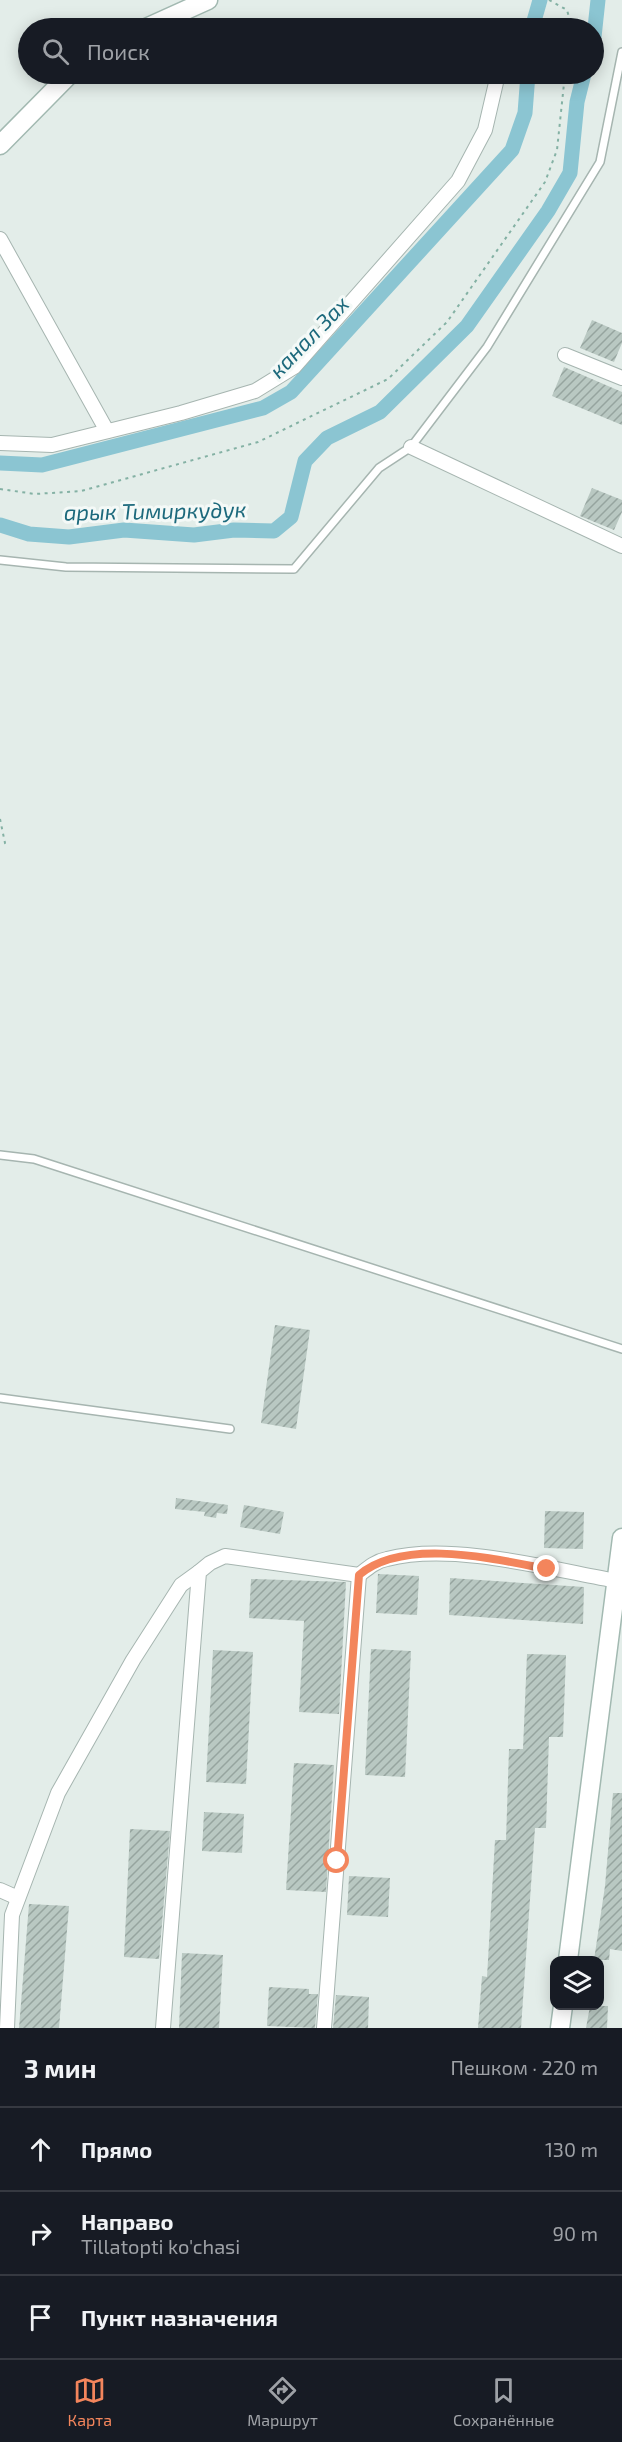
<!DOCTYPE html>
<html lang="ru">
<meta charset="utf-8">
<style>
body{margin:0;font-family:"Exo 2",sans-serif;background:#20242c;color:#f1f3f6}
.controls{position:absolute;right:18px;bottom:18px;display:grid;overflow:hidden;border-radius:12px;box-shadow:0 3px 15px #0003}
.controls button{width:54px;height:54px;display:grid;place-items:center;padding:0;border:0;border-bottom:2px solid #363941;background:#171b24;color:#f1f3f6;font:30px sans-serif}
.stop{position:absolute;width:18px;height:18px;margin:-14px;border:4px solid #f3855c;border-radius:50%;background:#fff}
.stop.end{background:#f3855c;border-color:#fff;box-shadow:0 2px 6px #0008}
.list{margin:0;padding:0;list-style:none}
h2{display:flex;justify-content:space-between;align-items:center;height:78px;margin:0;padding:0 24px;font-size:26px}
h2 small{font-size:20px;font-weight:400;color:#9ea1a6}
.list li{display:grid;grid-template-columns:39px 1fr auto;gap:18px;align-items:center;box-sizing:border-box;height:84px;padding:0 24px;border-top:2px solid #363941}
.list b{display:block;font-size:22px;white-space:nowrap}
.list p{margin:0;font-size:20px;white-space:nowrap;color:#9ea1a6}
.list em{font-size:20px;font-style:normal;color:#9ea1a6}
.icon{flex:none;width:33px;height:33px;fill:none;stroke:currentColor;stroke-width:2;stroke-linecap:round;stroke-linejoin:round}
.map{position:relative;flex:none;width:622px;height:2028px;overflow:hidden}
.search{position:absolute;background:#171b24;box-shadow:0 3px 15px #0003;left:18px;right:18px;top:18px;height:66px;display:flex;align-items:center;gap:15px;box-sizing:border-box;padding:0 21px;border-radius:33px;color:#9ea1a6;font-size:22px}
.sheet{height:330px;background:#171b24}
nav{display:flex;justify-content:space-around;align-items:center;box-sizing:border-box;height:84px;border-top:2px solid #363941;background:#171b24;font-size:16px;color:#9ea1a6}
nav a{display:grid;justify-items:center;gap:3px}
nav .on{color:#f3855c}
.map>svg:first-child{display:block}
</style>
<div class="map">
<svg width="622" height="2028" viewBox="0 0 622 2028">
<defs>
<pattern id="building-hatch" width="6" height="6" patternUnits="userSpaceOnUse" patternTransform="scale(1.5)"><rect width="6" height="6" fill="#b9c8c2"/><path d="M-1 1l2-2M0 6l6-6M5 7l2-2" fill="none" stroke="#96a49f"/></pattern>
</defs>
<rect width="100%" height="100%" fill="#e3ede9"/>
<g fill="none" stroke-linecap="round" stroke-linejoin="round">
<g stroke="#8bc5d2" stroke-width="15">
<polyline points="532,28 540,0"/>
<polyline points="594,37 598,0"/>
<polyline points="0,463 42,465 263,408 291,392 512,150 525,113 528,74"/>
<polyline points="0,525 29,534 69,537 124,530 194,535 234,530 274,531 291,517 305,461 327,438 380,412 467,326 548,211 570,173 577,102 584,74"/>
</g>
</g>
<g fill="url(#building-hatch)">
<polygon points="592,320 622,333 622,343 614,362 580,348"/>
<polygon points="564,367 622,392 622,425 552,396"/>
<polygon points="592,488 622,500 622,512 614,530 580,516"/>
<polygon points="275,1325 310,1330 296,1429 261,1423"/>
<polygon points="176,1498 228,1505 227,1514 217,1513 216,1518 204,1516 205,1512 175,1509"/>
<polygon points="244,1505 284,1512 280,1534 240,1527"/>
<polygon points="545,1511 584,1512 583,1549 544,1548"/>
<polygon points="378,1574 419,1576 417,1615 376,1613"/>
<polygon points="450,1578 584,1587 583,1624 449,1615"/>
<polygon points="251,1579 346,1582 339,1714 299,1712 304,1621 249,1618"/>
<polygon points="371,1649 411,1651 405,1777 365,1775"/>
<polygon points="213,1650 253,1652 246,1784 206,1782"/>
<polygon points="527,1654 566,1655 563,1737 549,1737 546,1828 535,1828 521,2028 478,2028 482,1976 487,1977 495,1840 506,1840 509,1749 523,1749"/>
<polygon points="294,1763 334,1765 326,1892 286,1890"/>
<polygon points="613,1793 622,1793 622,1951 610,1949 609,1960 594,1960 605,1886"/>
<polygon points="204,1812 244,1814 242,1853 202,1851"/>
<polygon points="130,1829 170,1831 159,1959 124,1957"/>
<polygon points="349,1876 390,1878 388,1917 347,1915"/>
<polygon points="29,1904 69,1906 59,2028 19,2028"/>
<polygon points="182,1953 223,1955 219,2028 179,2028"/>
<polygon points="269,1987 309,1989 309,1994 318,1994 315,2028 267,2026"/>
<polygon points="336,1995 369,1997 368,2028 333,2028"/>
<polygon points="590,2006 608,2006 607,2028 586,2028"/>
</g>
<g fill="none" stroke-linecap="round" stroke-linejoin="round">
<g stroke="#a6b5b0" stroke-width="10">
<g id="lane">
<polyline points="0,560 66,567 294,569 379,468 411,447 487,347 600,162 622,52"/>
<polyline points="0,1155 34,1159 622,1349"/>
<polyline points="0,1398 230,1429"/>
</g>
</g>
<g stroke="#a6b5b0" stroke-width="16">
<g id="street">
<polyline points="0,239 107,431"/>
<polyline points="565,355 622,378"/>
<polyline points="0,443 52,445 181,413 255,391 294,367 458,181 485,130 498,74"/>
<polyline points="411,447 622,546"/>
<path d="M359 1575C368 1568 376 1561 387 1559 452 1542 550 1569 617 1581"/>
<polyline points="0,1890 18,1898"/>
<polyline points="7,2028 12,1915 58,1793 133,1660 181,1585 199,1572"/>
<polyline points="163,2028 199,1572 210,1563 225,1556 359,1575"/>
<polyline points="324,2028 359,1575"/>
</g>
</g>
<g stroke="#a2b9b1" stroke-width="21">
<g id="secondary">
<polyline points="146,28 208,0"/>
<polyline points="0,145 70,74"/>
<polyline points="568,1960 622,1538"/>
<polyline points="560,2028 563,2006"/>
</g>
</g>
<g stroke="#84b1a4" stroke-width="2" stroke-dasharray="3 4.5" stroke-linecap="butt">
<polyline points="549,0 567,10 572,28"/>
<polyline points="0,489 35,494 81,491 258,442 388,379 447,322 545,182 557,150 565,74"/>
<polyline points="0,819 5,843 0,844"/>
</g>
<use href="#lane" stroke="#fff" stroke-width="7"/>
<use href="#street" stroke="#fff" stroke-width="14"/>
<use href="#secondary" stroke="#fff" stroke-width="18"/>
</g>
<g fill="none" stroke-linecap="round" stroke-linejoin="round">
<path stroke="#f3855c" stroke-width="8" d="M337 1861 359 1575C404 1537 494 1559 547 1569"/>
</g>
<g text-anchor="middle" stroke-width="6" stroke-linejoin="round" paint-order="stroke">
<g font-size="22" font-style="italic" fill="#1c697c" stroke="#f4f9f7">
<text transform="translate(309 337) rotate(-46)" y="8">канал Зах</text>
<text transform="translate(155 511) rotate(-1)" y="8">арык Тимиркудук</text>
</g>
</g>
</svg>
<div class="controls">
<button><svg class="icon" aria-label="layers" viewBox="0 0 24 24"><path d="M12 4l9 5-9 5-9-5zM3 14l9 5 9-5"/></svg></button>
</div>
<div class="stop" style="left:337px;top:1861px"></div>
<div class="stop end" style="left:547px;top:1569px"></div>
<div class="search"><svg class="icon" aria-label="search" viewBox="0 0 24 24"><circle cx="10" cy="10" r="6"/><path d="M15 15l6 6"/></svg>Поиск</div>
</div>
<section class="sheet">
<h2>3 мин<small>Пешком · 220 m</small></h2>
<ul class="list">
<li><svg class="icon" aria-label="ahead" viewBox="0 0 24 24"><path d="M12 20V5M6 11l6-6 6 6"/></svg><div><b>Прямо</b></div><em>130 m</em></li>
<li><svg class="icon" aria-label="right" viewBox="0 0 24 24"><path d="M7 20v-9h11M14 6l5 5-5 5"/></svg><div><b>Направо</b><p>Tillatopti ko'chasi</p></div><em>90 m</em></li>
<li><svg class="icon" aria-label="arrive" viewBox="0 0 24 24"><path d="M6 21V4h12l-3 4 3 4H6"/></svg><div><b>Пункт назначения</b></div></li>
</ul>
</section>
<nav>
<a class="on"><svg class="icon" aria-label="map" viewBox="0 0 24 24"><path d="M3 6l6-2 6 2 6-2v14l-6 2-6-2-6 2zM9 4v14M15 6v14"/></svg>Карта</a>
<a><svg class="icon" aria-label="directions" viewBox="0 0 24 24"><path d="M12 3l9 9-9 9-9-9zM9 14v-3h6M13 9l2 2-2 2"/></svg>Маршрут</a>
<a><svg class="icon" aria-label="saved" viewBox="0 0 24 24"><path d="M7 4h10v16l-5-4-5 4z"/></svg>Сохранённые</a>
</nav>
